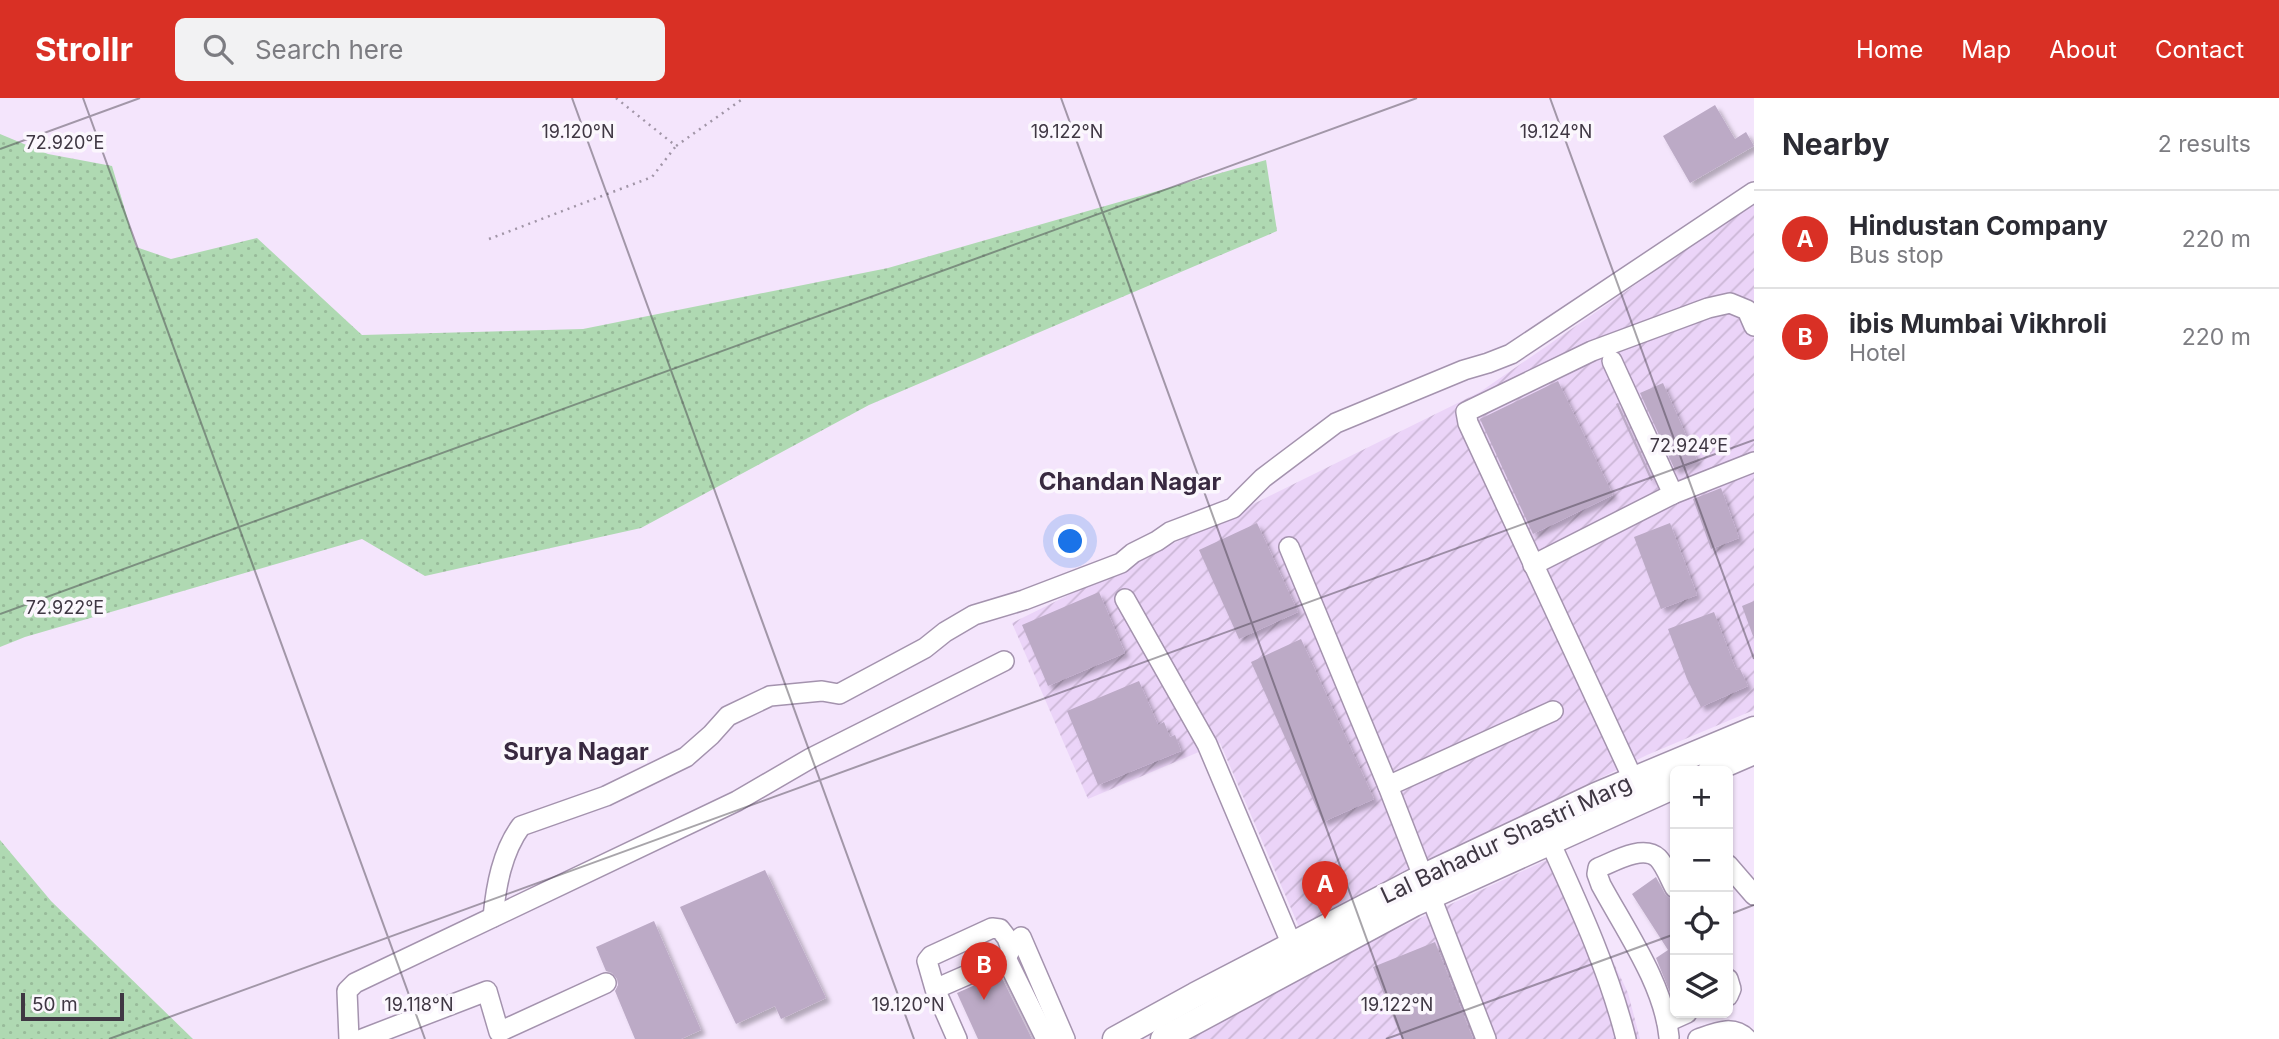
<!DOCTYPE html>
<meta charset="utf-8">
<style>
body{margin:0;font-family:Inter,sans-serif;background:#f2f2f3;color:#2b2b33}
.controls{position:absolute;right:21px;bottom:21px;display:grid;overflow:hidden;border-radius:10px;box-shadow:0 2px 5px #0004}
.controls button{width:63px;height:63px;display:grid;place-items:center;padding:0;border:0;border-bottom:2px solid #e1e1e2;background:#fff;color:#2b2b33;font:35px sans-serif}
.scale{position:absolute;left:21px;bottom:18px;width:103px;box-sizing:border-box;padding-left:7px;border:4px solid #3f3743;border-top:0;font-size:19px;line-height:24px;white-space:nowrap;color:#3f3743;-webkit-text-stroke:5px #fbf7fd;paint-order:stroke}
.you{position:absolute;left:1071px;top:444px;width:24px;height:24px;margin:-18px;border:5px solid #fff;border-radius:50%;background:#1a73e8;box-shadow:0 0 0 10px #1a73e833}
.badge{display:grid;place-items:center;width:46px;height:46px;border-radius:50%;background:#d93025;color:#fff;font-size:23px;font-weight:700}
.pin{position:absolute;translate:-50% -58px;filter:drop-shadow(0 2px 4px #0008)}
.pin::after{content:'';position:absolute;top:37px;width:24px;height:21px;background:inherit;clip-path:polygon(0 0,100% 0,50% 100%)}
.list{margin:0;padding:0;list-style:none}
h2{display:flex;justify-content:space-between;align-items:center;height:91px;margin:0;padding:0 28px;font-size:30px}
h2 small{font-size:23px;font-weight:400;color:#7c7c81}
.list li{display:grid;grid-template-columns:46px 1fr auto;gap:21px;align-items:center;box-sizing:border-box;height:98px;padding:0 28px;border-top:2px solid #e1e1e2}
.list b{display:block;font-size:26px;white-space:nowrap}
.list p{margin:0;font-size:23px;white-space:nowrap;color:#7c7c81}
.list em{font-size:23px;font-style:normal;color:#7c7c81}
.icon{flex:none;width:38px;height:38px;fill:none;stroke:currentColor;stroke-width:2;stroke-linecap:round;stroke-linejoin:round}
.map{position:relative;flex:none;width:1754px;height:941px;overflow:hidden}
header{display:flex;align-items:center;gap:42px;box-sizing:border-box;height:98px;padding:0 35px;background:#d93025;color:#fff}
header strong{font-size:33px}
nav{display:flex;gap:38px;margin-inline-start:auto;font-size:24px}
.search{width:490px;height:63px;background:#f2f2f3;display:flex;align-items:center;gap:18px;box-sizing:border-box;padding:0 24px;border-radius:10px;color:#7c7c81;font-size:26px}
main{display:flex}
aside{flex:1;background:#fff}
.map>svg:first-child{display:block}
</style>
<header>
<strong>Strollr</strong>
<div class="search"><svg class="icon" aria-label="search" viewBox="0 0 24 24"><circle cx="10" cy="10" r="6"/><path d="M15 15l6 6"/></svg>Search here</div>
<nav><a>Home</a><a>Map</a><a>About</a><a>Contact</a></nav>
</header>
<main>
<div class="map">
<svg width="1754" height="941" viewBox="0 0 1754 941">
<defs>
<pattern id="industrial-furrows" width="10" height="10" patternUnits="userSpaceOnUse" patternTransform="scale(1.75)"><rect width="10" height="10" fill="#ebd4f8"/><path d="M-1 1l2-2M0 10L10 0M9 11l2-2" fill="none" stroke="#cbb7d6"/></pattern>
<pattern id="grass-dots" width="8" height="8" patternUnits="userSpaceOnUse" patternTransform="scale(1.75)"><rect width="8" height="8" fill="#afd9b2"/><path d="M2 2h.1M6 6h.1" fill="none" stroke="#98bb9a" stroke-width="1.8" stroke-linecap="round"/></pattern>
<filter id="shadow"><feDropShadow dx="4.5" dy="4.5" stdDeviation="2" flood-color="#0004"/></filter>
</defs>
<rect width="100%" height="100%" fill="#f4e5fc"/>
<g fill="url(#industrial-furrows)">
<polygon points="1754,105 1754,612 1647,657 1299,829 1220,645 1088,701 1012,525 1480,294"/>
<polygon points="1562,755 1628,895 1640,941 1188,941 1329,862"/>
</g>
<g fill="url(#grass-dots)">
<polygon points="0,36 48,56 112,68 136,149 171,161 257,140 362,237 583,231 888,170 1266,62 1277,133 869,307 641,430 425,478 362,441 25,539 0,549"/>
<polygon points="0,742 51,803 193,941 0,941"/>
</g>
<g fill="#bcaac6" filter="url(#shadow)">
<polygon points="1715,7 1735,41 1746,34 1754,48 1690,85 1663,38"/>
<polygon points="1558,283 1613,397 1533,436 1480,321"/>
<polygon points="1663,285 1697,362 1675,372 1640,295"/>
<polygon points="1618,305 1653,382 1651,383 1616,306"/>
<polygon points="1721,390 1739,440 1711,451 1693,401"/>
<polygon points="1257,425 1298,514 1239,541 1199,452"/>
<polygon points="1670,425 1697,497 1661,511 1634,439"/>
<polygon points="1099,494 1125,555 1048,588 1022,527"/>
<polygon points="1754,503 1754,538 1753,538 1742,508"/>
<polygon points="1714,514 1736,572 1740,571 1748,588 1701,609 1687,581 1668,531"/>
<polygon points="1301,541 1374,701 1323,724 1251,564"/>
<polygon points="1139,583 1158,627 1164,624 1170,639 1175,637 1181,653 1098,687 1067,613"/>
<polygon points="765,772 826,900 781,921 775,908 736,926 680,809"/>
<polygon points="1656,779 1665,796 1675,805 1675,907 1656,860 1668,852 1632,796"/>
<polygon points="654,823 701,932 681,941 635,941 615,893 618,887 617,881 612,875 606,873 596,849"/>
<polygon points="1435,844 1473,941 1402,941 1373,869"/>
<polygon points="1000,876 1032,941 978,941 957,895"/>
</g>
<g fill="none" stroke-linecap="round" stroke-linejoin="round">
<g stroke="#a493ae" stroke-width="22">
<g id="minor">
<polyline points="1612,263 1673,396"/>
<polyline points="1289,449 1388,688 1486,941"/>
<polyline points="1533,467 1673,396 1754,364"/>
<polyline points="1125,501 1207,646 1297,859"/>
<polyline points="1633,681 1468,325 1466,314 1592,253 1708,210 1730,205 1747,212 1754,228"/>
<polyline points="1388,688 1553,613"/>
<path d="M1550 744C1579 808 1609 873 1626 941"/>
<polyline points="1728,767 1754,797"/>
<path d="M493 819C496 788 502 754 521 728L606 698 686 659 711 637 728 618 770 598 822 593 839 596 925 550 945 534 974 517 1024 502 1121 465 1133 455 1157 443 1170 434 1233 410 1263 380 1336 325 1464 272 1488 265 1511 256 1754 94"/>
<polyline points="1021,839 1065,941"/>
<polyline points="1006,860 1046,941"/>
<polyline points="1728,881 1731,891 1728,898"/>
<polyline points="935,891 1006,860 1011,851 1007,840 1000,831 992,830 931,858 927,863 935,891 957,941"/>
<polyline points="1667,924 1687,915"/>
<path d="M1669 939C1664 887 1626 833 1601 787L1597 776 1598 770C1613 764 1643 746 1658 760 1665 767 1670 781 1675 790"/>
<polyline points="349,941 347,893 355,885 737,703 811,660 1004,563"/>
<polyline points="362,941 487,893 499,934 606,885"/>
<path d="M1698 941C1715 935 1733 926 1747 941"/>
</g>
</g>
<g stroke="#a493ae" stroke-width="27">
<g id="major">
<polyline points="1710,673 1754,654"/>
<polyline points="1115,941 1195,897 1422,779 1596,697 1754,631"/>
<polyline points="1163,941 1414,806 1675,688"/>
</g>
</g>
<g stroke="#a195a7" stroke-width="2.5" stroke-dasharray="2 5" stroke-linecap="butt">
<polyline points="616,0 676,48 744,0"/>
<polyline points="489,141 652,79 676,48"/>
</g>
<use href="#minor" stroke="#fff" stroke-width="19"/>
<use href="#major" stroke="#fff" stroke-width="24"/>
</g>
<path fill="none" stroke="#3f3743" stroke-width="2" stroke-opacity="0.45" d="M83 0 425 941M572 0 914 941M1061 0 1403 941M1550 0 1754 561M0 51 140 0M0 516 1417 0M1728 817 1754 807M109 941 1754 342M1386 941 1675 836"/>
<g text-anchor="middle" stroke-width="7" stroke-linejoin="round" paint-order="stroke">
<g font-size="23" fill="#3f3743" stroke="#fbf7fd">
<text transform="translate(1506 741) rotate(-25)" y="8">Lal Bahadur Shastri Marg</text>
</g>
<g font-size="24" font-weight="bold" fill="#382940" stroke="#fbf7fd">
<text x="1130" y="392">Chandan Nagar</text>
<text x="576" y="662">Surya Nagar</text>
</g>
</g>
<g font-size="18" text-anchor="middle" fill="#3f3743" stroke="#fbf7fd" stroke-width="7" stroke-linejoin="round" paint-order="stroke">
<text x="578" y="40">19.120°N</text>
<text x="1067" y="40">19.122°N</text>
<text x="1556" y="40">19.124°N</text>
<text x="65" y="51">72.920°E</text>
<text x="1689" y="354">72.924°E</text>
<text x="65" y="516">72.922°E</text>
<text x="419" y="913">19.118°N</text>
<text x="908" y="913">19.120°N</text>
<text x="1397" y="913">19.122°N</text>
</g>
</svg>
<div class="controls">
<button>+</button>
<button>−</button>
<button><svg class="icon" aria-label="locate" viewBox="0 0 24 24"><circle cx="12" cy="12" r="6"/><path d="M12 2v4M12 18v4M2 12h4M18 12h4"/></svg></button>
<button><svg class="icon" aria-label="layers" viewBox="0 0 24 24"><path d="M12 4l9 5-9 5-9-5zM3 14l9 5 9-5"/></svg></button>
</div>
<div class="scale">50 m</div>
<div class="you"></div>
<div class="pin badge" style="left:1325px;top:821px">A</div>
<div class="pin badge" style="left:984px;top:902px">B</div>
</div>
<aside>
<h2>Nearby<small>2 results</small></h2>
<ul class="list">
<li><span class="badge">A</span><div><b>Hindustan Company</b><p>Bus stop</p></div><em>220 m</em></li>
<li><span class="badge">B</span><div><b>ibis Mumbai Vikhroli</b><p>Hotel</p></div><em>220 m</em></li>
</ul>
</aside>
</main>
